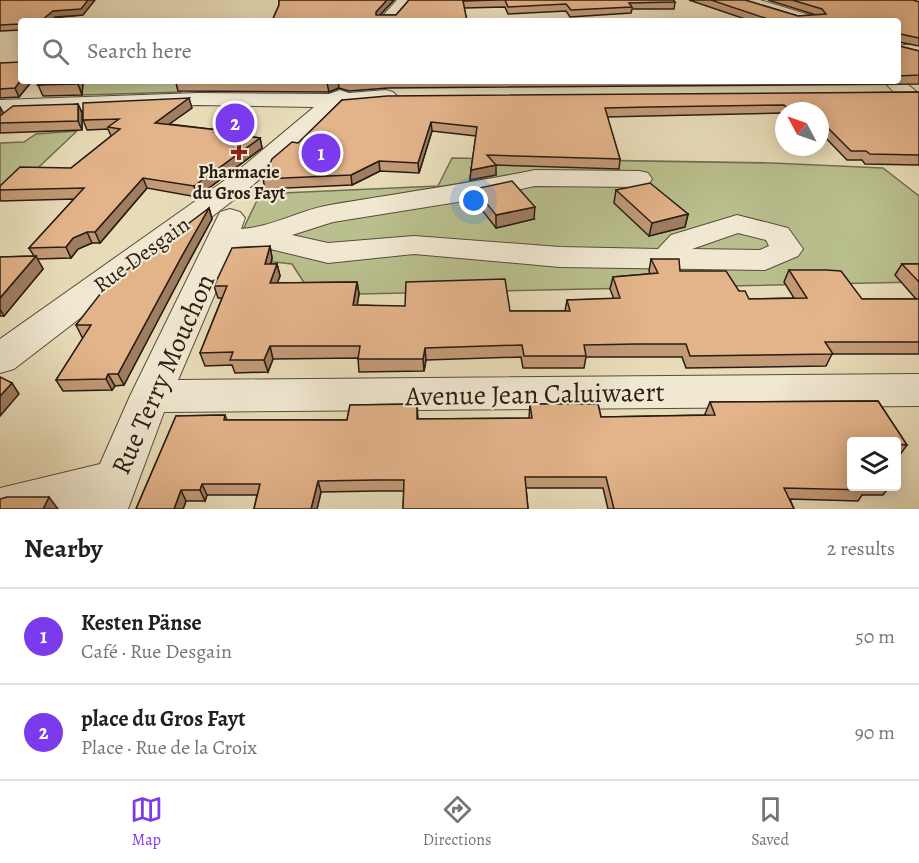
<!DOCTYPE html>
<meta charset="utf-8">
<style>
body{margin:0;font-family:Alegreya,serif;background:#f2f2f2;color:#202124}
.controls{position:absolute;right:18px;bottom:18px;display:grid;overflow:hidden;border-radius:6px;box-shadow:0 3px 15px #0003}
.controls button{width:54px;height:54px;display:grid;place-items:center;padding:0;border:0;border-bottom:2px solid #e0e0e0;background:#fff;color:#202124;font:30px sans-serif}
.compass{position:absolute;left:775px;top:102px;width:54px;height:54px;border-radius:50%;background:#fff;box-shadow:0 3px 15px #0003;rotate:311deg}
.you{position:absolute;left:474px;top:201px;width:21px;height:21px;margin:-15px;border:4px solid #fff;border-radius:50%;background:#1a73e8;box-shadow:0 0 0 9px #1a73e833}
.badge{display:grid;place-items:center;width:39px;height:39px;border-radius:50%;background:#7c3aed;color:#fff;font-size:20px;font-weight:700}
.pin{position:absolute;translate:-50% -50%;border:3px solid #fff;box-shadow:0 2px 6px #0006}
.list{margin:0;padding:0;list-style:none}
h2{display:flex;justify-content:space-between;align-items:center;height:78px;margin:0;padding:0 24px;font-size:26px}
h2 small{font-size:20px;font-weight:400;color:#757577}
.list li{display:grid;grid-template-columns:39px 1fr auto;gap:18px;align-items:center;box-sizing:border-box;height:96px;padding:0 24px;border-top:2px solid #e0e0e0}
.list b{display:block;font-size:22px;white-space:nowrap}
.list p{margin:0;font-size:20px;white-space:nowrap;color:#757577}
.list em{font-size:20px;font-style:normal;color:#757577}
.icon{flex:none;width:33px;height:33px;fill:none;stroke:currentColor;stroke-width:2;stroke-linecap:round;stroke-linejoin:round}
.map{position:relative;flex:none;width:919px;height:509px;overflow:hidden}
.search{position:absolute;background:#fff;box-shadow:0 3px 15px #0003;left:18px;right:18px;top:18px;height:66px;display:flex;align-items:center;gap:15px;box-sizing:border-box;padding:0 21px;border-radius:6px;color:#757577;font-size:22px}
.sheet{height:270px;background:#fff}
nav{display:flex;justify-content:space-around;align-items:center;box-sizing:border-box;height:84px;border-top:2px solid #e0e0e0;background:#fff;font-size:16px;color:#757577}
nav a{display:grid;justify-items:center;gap:3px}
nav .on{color:#7c3aed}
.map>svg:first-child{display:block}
</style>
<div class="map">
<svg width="919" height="509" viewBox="0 0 919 509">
<rect width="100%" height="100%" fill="#e8dcb8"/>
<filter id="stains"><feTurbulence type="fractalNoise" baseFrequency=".00333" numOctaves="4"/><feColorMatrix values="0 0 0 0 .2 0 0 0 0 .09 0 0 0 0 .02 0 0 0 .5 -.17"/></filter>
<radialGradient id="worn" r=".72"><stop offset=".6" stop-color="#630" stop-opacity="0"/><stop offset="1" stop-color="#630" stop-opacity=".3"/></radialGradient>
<g fill="#b9bf8d" stroke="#716e50" stroke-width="1.5">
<polygon points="86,81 186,81 181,92 82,95 77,88"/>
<polygon points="77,131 5,199 0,199 0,143 24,142 36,134"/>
<polygon points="452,158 772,163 883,168 919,196 919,282 312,295 292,264 230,257 260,194 438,186"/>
</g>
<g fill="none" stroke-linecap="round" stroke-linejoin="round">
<g stroke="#594c3d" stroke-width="2">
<g id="minor">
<polygon points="397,0 412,0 395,21 378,21"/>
<polygon points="737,0 760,0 819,18 821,21 796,21 739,3"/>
<polygon points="919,43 919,53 898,54 898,46"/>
<path d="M898 76 918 93 915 97C902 101 892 92 884 81H898Z"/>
<polygon points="340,90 349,93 386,90 393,92 397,96 393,100 386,102 340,107 253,185 14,369 0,373 0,339 235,173 314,107 198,105 0,114 0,100 198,93 329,94"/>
<path d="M535 170 639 171 648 173 652 179 648 185 639 187 535 186 464 201 333 222 292 235 328 243 414 236 560 247 658 249 671 235 737 215 788 228 803 249 798 256 765 270 560 267 414 254 328 263 258 246 235 247 178 380 919 374V406L164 412 128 509H0V488L100 464 130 396 220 212 230 209 240 212 245 218 241 229C272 227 300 210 330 205 399 193 467 184 535 170ZM738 233 766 240 769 246 760 250 692 249Z"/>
</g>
</g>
<use href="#minor" fill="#f0e8d1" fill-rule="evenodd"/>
</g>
<g fill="#c39a77" stroke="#291c14" stroke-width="1.5">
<polygon points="0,0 83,15 21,21 21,30 0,31"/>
<polygon points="279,0 394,0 380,15 396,15 409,0 673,0 675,2 674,9 632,9 631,13 570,17 566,11 508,14 505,7 464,8 467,21 272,21 279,5"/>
<polygon points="689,0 745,0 798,16 816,15 768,0 913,0 919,2 919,46 899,42 899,46 919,51 919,84 388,88 349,91 339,88 329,92 178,91 176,83 177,81 898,81 898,21 751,21"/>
<polygon points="0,63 21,81 32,81 19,97 0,98"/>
<polygon points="83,81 82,95 43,96 38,85"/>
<polygon points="919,92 919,165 865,164 862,160 847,160 820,132 820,111 784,111 784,117 781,113 648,116 607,117 620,159 619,169 495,165 496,175 470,180 471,170 476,136 432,131 419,173 380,171 352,185 265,189 263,179 342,100"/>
<polygon points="78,104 82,113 82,130 0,133 0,107 3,113"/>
<polygon points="192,108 169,124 218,130 219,132 260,138 262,148 197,197 147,188 100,243 92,243 78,249 71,258 37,259 43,269 4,316 0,316 0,257 34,256 29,248 74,199 1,201 0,199 0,186 71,168 111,136 108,129 87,130 83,120"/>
<polygon points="475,189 534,219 496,228 475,201"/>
<polygon points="616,190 688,214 685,227 649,236 614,203"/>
<polygon points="209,208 212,219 187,265 124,385 115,386 112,390 63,391 56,380 84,337 82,337 76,325"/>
<polygon points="270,246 272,258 271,264 277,264 280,276 277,283 357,282 359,294 357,305 510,311 565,311 567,300 614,299 610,289 613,277 650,274 649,271 651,259 680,271 739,291 749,299 794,298 784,282 789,270 862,299 916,299 895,275 902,264 919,264 919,354 832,354 826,366 686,368 682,357 586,357 584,368 523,368 521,357 426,360 424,371 359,372 358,358 273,359 268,372 235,373 232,365 205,366 200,353 222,298 218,298 214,286"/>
<polygon points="878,401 907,445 899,456 897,456 897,441 852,441 852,486 890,486 883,495 862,495 858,501 790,499 794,509 608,509 603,488 526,488 528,509 403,509 404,491 377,491 321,492 317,509 254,509 257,495 207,495 205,501 186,501 183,509 136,509 176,416 225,415 227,420 347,420 350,405 417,404 418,419 529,418 530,404 598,404 601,417 706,415 705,414 710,402"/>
</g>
<g fill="#9f7d61" stroke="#291c14" stroke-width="1.5">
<polygon points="88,0 95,0 83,15 55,17 51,21 39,21 53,11"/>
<polygon points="387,0 394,0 376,19 376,12"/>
<polygon points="21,80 21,81 32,81 19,97 15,88"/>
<polygon points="78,81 83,81 82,95 78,84"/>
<polygon points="334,81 338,81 339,88 329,92 327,83"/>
<polygon points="189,98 192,108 158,132 155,123"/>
<polygon points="78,104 82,113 82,130 78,121"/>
<polygon points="0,107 5,116 0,122"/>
<polygon points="431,122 432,131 419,173 418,163"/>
<polygon points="260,138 262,148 197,197 194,186"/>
<polygon points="379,161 380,171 352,185 351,175"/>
<polygon points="496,165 496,175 470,180 471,170"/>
<polygon points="143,178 147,188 100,243 95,232"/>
<polygon points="535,207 534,219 496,228 496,215"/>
<polygon points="209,208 212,219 187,265 124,385 118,374 183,254"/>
<polygon points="688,214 685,227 649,236 652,223"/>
<polygon points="87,232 92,243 78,249 71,258 66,247 73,238"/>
<polygon points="270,246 272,258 268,276 265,264"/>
<polygon points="36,256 43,269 4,316 0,309 0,298"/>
<polygon points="277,264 280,276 273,295 270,283"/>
<polygon points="357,282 359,294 355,318 353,305"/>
<polygon points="270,346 273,359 268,372 264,360"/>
<polygon points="425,348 426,360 424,371 423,359"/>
<polygon points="108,374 115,386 112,390 106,379"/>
<polygon points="12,383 19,394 0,416 0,396"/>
<polygon points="318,481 321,492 317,509 311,509"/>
<polygon points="202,484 207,495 205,501 200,490"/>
<polygon points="181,490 186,501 183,509 174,509"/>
<polygon points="49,497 58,509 43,509"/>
</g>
<g fill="#e3b38a" stroke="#291c14" stroke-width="1.5">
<polygon points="0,0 88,0 81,9 53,11 42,20 39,21 21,21 21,24 0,25"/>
<polygon points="279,0 387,0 376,12 376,15 396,15 409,0 495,0 463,1 467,21 272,21 279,5"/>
<polygon points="505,0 673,0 675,2 629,3 632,7 571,10 566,4 508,7"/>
<polygon points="711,0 745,0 798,16 826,14 822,9 792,0 913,0 919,2 919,38 900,34 899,46 919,51 919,75 898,76 898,21 774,21"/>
<polygon points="21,62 21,80 15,88 0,89 0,63"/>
<polygon points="44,81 78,81 78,84 38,85"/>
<polygon points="177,81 334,81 327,83 176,83"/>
<polygon points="344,81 365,81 348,82"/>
<polygon points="919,92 919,155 870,154 866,151 851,151 820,120 820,111 790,111 784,105 649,107 605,108 620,159 487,155 496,165 471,170 477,127 431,122 418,163 379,161 351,175 263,179 272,159 292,142 298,143 342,100 387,96"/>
<polygon points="189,98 155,123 218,130 215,132 260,138 194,186 143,178 95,232 87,232 73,238 66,247 29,248 84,188 0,190 0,186 20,167 71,168 120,129 108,127 119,119 83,120 83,103"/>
<polygon points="78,104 78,121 0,123 0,116 13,106"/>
<polygon points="512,181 535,207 496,215 475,189"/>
<polygon points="650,183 688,214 652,223 616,190"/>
<polygon points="209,208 183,254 118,374 108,374 106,379 56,380 91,325 76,325 108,284"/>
<polygon points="270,246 265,264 277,264 270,283 357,282 353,305 405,306 406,282 505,279 510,311 570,311 567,300 620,298 613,277 658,273 651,259 679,259 680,271 726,271 739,291 745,291 749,299 807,298 789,270 826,270 841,271 862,299 919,299 919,342 825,342 833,354 690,356 686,344 636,344 584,345 586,356 524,356 522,345 425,348 423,359 358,359 360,346 270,346 264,360 230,360 233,352 200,353 227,286 214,286 232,248"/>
<polygon points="36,256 0,298 0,257"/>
<polygon points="902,264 919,264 919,282"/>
<polygon points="0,377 12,383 0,396"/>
<polygon points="878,401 907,445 897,444 897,441 852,441 852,486 864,486 866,490 784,488 794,509 614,509 606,477 525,477 528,509 403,509 404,480 375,480 318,481 311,509 254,509 260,484 202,484 200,490 181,490 174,509 136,509 176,416 225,415 224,420 347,420 350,405 417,404 417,419 532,418 530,404 598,404 601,417 715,415 710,402"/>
<polygon points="7,497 49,497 43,509 0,509 0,499"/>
</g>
<path fill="#8f2418" stroke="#f0e8d1" stroke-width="2" d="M236 143h6v6h6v6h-6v6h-6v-6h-6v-6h6z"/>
<g text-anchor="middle" stroke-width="4.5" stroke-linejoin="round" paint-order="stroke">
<g font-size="18" font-weight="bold" fill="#291c14" stroke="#f0e8d1">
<text x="239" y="178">Pharmacie<tspan x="239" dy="21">du Gros Fayt</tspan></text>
</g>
<g font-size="22" fill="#291c14" stroke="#f0e8d1">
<text transform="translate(141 254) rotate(-36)" y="8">Rue Desgain</text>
</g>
<g font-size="27" fill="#291c14" stroke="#f0e8d1">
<text transform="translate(163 374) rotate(-66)" y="9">Rue Terry Mouchon</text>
<text transform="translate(535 394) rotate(-1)" y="9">Avenue Jean Caluiwaert</text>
</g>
</g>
<rect width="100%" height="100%" filter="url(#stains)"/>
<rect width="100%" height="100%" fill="url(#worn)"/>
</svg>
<div class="controls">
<button><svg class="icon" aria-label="layers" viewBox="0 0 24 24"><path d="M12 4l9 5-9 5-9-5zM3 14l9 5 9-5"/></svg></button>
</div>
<svg class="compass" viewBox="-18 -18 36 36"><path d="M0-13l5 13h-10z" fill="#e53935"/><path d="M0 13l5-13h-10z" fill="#757577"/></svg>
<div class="you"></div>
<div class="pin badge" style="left:321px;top:153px">1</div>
<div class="pin badge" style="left:235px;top:123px">2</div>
<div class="search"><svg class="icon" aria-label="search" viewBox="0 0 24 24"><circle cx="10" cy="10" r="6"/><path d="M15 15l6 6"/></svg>Search here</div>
</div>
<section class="sheet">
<h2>Nearby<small>2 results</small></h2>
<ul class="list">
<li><span class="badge">1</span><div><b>Kesten Pänse</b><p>Café · Rue Desgain</p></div><em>50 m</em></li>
<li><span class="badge">2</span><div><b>place du Gros Fayt</b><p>Place · Rue de la Croix</p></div><em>90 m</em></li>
</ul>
</section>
<nav>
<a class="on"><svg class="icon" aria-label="map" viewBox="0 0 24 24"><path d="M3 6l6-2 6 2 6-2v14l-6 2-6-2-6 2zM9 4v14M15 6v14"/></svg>Map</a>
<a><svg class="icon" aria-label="directions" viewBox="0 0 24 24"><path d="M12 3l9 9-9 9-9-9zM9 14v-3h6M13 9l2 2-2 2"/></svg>Directions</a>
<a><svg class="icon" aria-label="saved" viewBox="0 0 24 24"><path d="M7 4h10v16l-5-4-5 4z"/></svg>Saved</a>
</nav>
